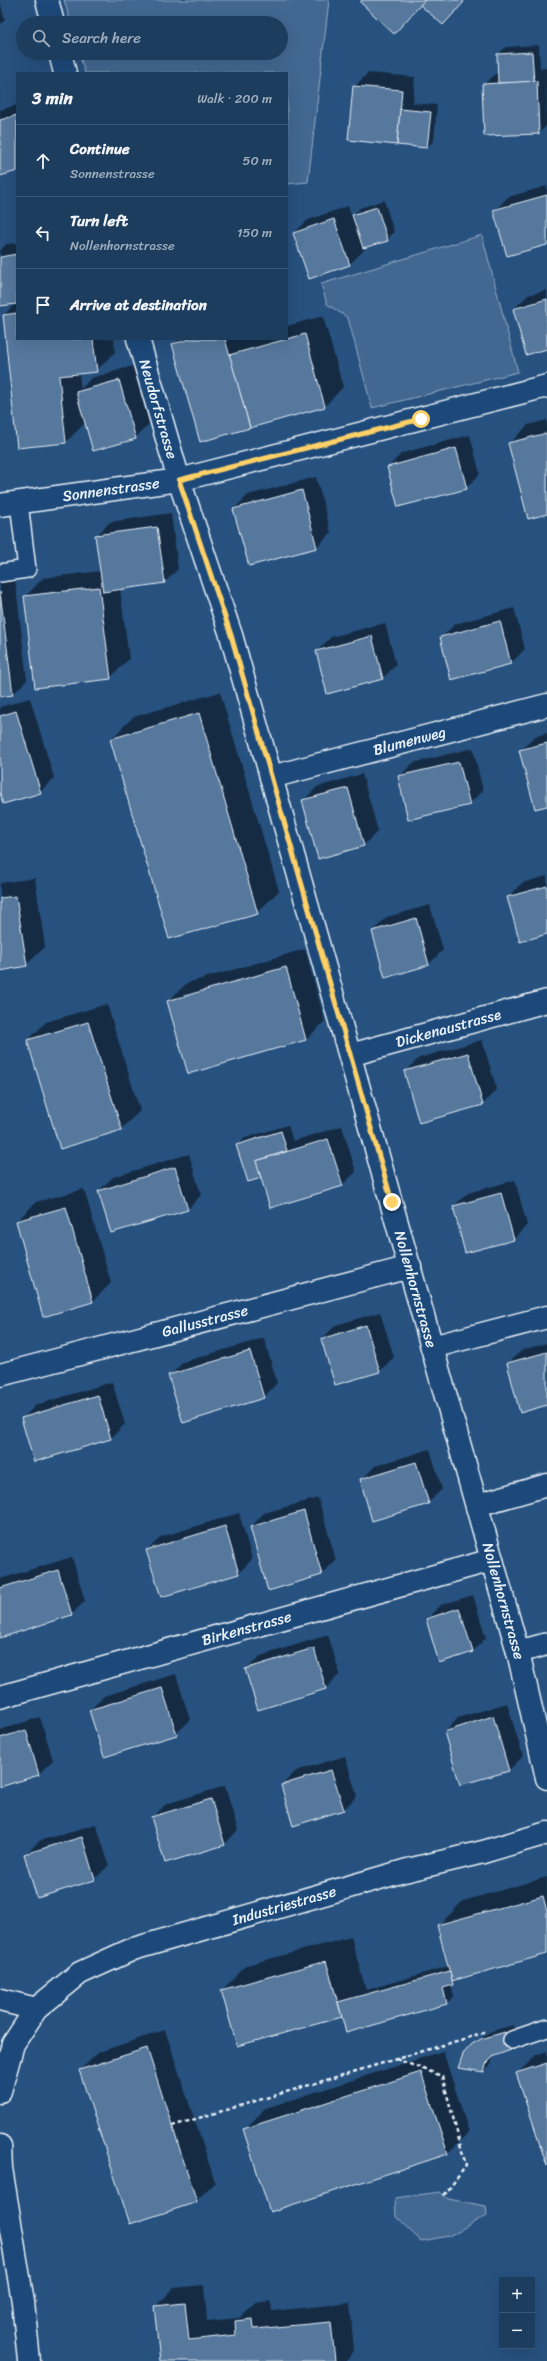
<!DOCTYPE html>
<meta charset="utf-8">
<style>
body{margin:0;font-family:Sriracha,sans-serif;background:#2a4868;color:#f1f3f6}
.controls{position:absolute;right:12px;bottom:12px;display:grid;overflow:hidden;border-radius:0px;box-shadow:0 4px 16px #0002}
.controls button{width:36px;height:36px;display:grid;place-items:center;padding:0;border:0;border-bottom:1px solid #3b5674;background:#1d3d5f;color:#f1f3f6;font:20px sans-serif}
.stop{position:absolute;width:12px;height:12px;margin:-9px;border:3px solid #ffd166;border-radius:50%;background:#fff}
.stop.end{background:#ffd166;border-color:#fff;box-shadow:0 1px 4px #0008}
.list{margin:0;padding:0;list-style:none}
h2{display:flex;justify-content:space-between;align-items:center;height:52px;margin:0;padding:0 16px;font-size:17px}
h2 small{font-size:13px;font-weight:400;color:#a0aebd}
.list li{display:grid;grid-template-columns:26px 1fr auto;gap:12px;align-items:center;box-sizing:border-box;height:72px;padding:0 16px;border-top:1px solid #3b5674}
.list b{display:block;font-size:15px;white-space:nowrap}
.list p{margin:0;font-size:13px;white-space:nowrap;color:#a0aebd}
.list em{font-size:13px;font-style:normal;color:#a0aebd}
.icon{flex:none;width:22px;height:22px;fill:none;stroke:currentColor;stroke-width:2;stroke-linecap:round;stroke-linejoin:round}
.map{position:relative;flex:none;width:547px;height:2361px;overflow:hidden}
.search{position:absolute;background:#1d3d5f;box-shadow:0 4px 16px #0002;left:16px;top:16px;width:272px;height:44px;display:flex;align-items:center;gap:10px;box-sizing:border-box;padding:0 14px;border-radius:22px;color:#a0aebd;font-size:15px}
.panel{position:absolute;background:#1d3d5f;box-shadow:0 4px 16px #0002;left:16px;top:72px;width:272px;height:268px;border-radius:0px}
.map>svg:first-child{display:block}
</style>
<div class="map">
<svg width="547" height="2361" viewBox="0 0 547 2361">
<rect width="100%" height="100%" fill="#27517f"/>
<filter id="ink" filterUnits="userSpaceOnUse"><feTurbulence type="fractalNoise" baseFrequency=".025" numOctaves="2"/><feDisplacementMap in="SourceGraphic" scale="8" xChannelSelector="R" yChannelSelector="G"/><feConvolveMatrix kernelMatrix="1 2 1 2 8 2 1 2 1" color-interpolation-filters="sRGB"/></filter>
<g filter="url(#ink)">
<g fill="#436891" stroke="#96acc4">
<polygon points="64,0 329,0 308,182 287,184 287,73 85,73 79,53 281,53 281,23 71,23"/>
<polygon points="482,235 518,372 372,408 348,318 327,304 321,284"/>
<polygon points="440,2192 448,2199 486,2206 487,2215 449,2236 421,2241 396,2217 395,2198"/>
</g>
<g fill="#0007">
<polygon points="0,2 5,20 0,25"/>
<polygon points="539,45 540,69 547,68 547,125 539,133 483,85 499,71 498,54 506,47"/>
<polygon points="368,73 415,77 413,103 437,105 434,140 427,147 354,87"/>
<polygon points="17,105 17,170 0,175 0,110"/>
<polygon points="547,186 547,244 494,211 508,197"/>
<polygon points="384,200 394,232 387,240 363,247 364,250 350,264 310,278 294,233 308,220 348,206 352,217 360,208"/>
<polygon points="17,243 17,339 114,339 115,352 96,371 79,373 81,389 91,378 133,366 149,424 135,438 86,422 66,442 18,447 4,315 16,303 0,305 0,251 6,244"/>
<polygon points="547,290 547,348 514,309 528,295"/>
<polygon points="323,316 343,387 325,406 173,345 179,339 287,339 287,326"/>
<polygon points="547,420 547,513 509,444 528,425"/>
<polygon points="470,435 480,474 466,488 388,467 402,453"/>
<polygon points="316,477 331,533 317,547 234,509 248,495"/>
<polygon points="171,513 178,569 164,583 120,589 129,659 110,678 25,597 43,578 101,571 96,536 110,522"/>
<polygon points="15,578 27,680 13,694 0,696 0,580"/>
<polygon points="514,608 525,649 511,663 452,678 441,638 455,624"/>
<polygon points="385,623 396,665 383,678 317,651 331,637"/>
<polygon points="220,692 279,891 257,913 111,739 133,717"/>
<polygon points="30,698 54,778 40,792 0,789 0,707"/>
<polygon points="547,733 547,805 520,751 534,737"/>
<polygon points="473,748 483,791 469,804 399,777 413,763"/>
<polygon points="362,774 378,831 364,845 303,801 317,787"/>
<polygon points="547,876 547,933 508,897 522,883"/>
<polygon points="35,878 45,947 26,965 0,970 0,883"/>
<polygon points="430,905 443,950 429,964 373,931 387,917"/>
<polygon points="305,949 325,1021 306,1040 188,1073 168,1001 187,983"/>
<polygon points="107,1004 140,1111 121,1129 28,1040 46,1022"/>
<polygon points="482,1040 497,1090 483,1104 420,1122 405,1072 419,1058"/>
<polygon points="288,1125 293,1141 342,1126 356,1172 342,1185 260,1177 238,1145 245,1138"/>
<polygon points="189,1154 201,1195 188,1209 99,1191 113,1177"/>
<polygon points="515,1180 527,1225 514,1239 454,1206 468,1193"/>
<polygon points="84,1189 111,1283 93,1301 17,1221 36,1202"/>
<polygon points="380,1312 394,1357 380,1371 336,1384 322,1339 336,1325"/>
<polygon points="264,1338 277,1383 264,1397 170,1376 183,1362"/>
<polygon points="547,1343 547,1404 508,1363 522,1350"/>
<polygon points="112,1382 125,1424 111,1438 22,1419 36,1405"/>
<polygon points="430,1449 442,1489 428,1503 361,1480 375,1466"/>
<polygon points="318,1498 336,1560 322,1574 269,1590 251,1527 264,1513"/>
<polygon points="239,1513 252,1559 239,1573 147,1550 161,1537"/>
<polygon points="72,1557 85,1601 71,1615 0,1637 0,1579"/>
<polygon points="473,1595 486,1638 472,1652 427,1619 441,1605"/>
<polygon points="328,1635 340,1674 326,1688 247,1669 260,1656"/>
<polygon points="176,1674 190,1720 176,1734 90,1710 104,1696"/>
<polygon points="507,1703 523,1756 509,1770 460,1784 445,1732 458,1718"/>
<polygon points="40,1717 53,1760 39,1774 1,1786 0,1730"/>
<polygon points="345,1756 357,1796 343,1810 282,1785 296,1771"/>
<polygon points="225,1786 238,1830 225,1844 165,1862 152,1818 166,1804"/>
<polygon points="96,1824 109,1865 95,1879 25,1855 39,1841"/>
<polygon points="547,1877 547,1953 459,1978 451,1985 454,1996 447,2003 347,2031 343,2015 222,1990 247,1965 351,1937 366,1990 449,1966 438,1926 463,1901"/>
<polygon points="513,2025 517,2042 510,2049 493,2056 491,2064 484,2071 473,2044 489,2032"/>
<polygon points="165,2030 215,2182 196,2201 80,2070 99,2052"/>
<polygon points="443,2051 469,2132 448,2153 244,2130 266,2108"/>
<polygon points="547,2051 547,2162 517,2074 536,2055"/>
<polygon points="204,2285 207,2321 239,2318 255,2303 271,2301 272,2311 350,2303 354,2352 346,2361 161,2361 155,2307 174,2288"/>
</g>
<g fill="#57789d" stroke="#e8f1f8">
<polygon points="362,0 425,0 394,34 360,2"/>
<polygon points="425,0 461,0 464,2 443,25 420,5"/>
<polygon points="532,52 534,82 498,83 497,54"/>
<polygon points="537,81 539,134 484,136 482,84"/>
<polygon points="353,86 402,90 397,145 348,140"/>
<polygon points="400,109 431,112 427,148 397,145"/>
<polygon points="17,115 17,171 0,176 0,120"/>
<polygon points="547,195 547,245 507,256 493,210"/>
<polygon points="377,207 388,241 363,248 352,215"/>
<polygon points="334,219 350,265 309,279 293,233"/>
<polygon points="17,254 17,304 0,306 0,257"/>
<polygon points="547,299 547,349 526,355 513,309"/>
<polygon points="17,313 17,339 93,339 97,372 59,376 66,443 17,448 3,315"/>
<polygon points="305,334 325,407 250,428 229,355"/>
<polygon points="191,339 225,339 250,428 200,442 172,344"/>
<polygon points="119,380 136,439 93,451 76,392"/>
<polygon points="547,433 547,514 528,519 508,443"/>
<polygon points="456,448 467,489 398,507 387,467"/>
<polygon points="302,490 317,548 249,566 233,509"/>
<polygon points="157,527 165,583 103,592 95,535"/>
<polygon points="99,587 111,679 35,688 24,596"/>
<polygon points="0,592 13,695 0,697"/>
<polygon points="500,621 511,664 451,680 440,637"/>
<polygon points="372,636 383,679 327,694 316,651"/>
<polygon points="16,711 41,793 3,804 0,793 0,716"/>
<polygon points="199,713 258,914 169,939 110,739"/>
<polygon points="547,743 547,806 535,809 519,750"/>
<polygon points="459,762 470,805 408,820 398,776"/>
<polygon points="348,788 364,846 318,859 302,800"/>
<polygon points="547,886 547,934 520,942 507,897"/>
<polygon points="16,896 27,966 0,971 0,898"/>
<polygon points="416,918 429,965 385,978 372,931"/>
<polygon points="286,967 306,1040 188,1074 167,1001"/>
<polygon points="88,1022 122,1130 60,1149 27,1040"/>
<polygon points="468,1053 483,1105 419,1123 404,1071"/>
<polygon points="281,1131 287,1151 256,1161 261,1178 248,1182 236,1145"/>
<polygon points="328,1139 343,1186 270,1208 256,1161"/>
<polygon points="175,1167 188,1210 111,1233 98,1191"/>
<polygon points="501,1193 514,1240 465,1253 453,1206"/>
<polygon points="66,1207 93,1302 43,1317 16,1221"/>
<polygon points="366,1325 380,1372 335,1385 321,1339"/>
<polygon points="250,1351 264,1398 183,1423 168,1375"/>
<polygon points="547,1352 547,1405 520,1413 507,1363"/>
<polygon points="98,1395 111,1439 34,1462 21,1418"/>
<polygon points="416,1462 429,1504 372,1521 360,1479"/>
<polygon points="304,1511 322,1575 268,1591 250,1527"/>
<polygon points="225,1526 239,1574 161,1597 146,1550"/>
<polygon points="58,1570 72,1615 0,1638 0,1588"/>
<polygon points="459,1608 473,1652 439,1663 426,1619"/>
<polygon points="314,1648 326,1689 258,1710 245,1669"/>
<polygon points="162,1688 177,1735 104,1757 89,1710"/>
<polygon points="493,1716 509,1771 460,1785 444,1732"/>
<polygon points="26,1730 39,1775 0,1787 0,1738"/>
<polygon points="331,1770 344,1810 293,1826 281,1785"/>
<polygon points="211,1799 225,1845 165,1863 151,1817"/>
<polygon points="82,1837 95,1880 37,1898 24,1854"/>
<polygon points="543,1896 547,1912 547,1954 452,1981 437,1925"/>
<polygon points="326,1961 342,2017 237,2046 221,1990"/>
<polygon points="450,1971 453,1985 443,1988 447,2004 346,2033 338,2002"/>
<polygon points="505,2032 511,2050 494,2056 486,2064 484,2072 458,2068 463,2054 472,2044 481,2039"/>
<polygon points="147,2048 197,2202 130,2224 79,2070"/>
<polygon points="547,2063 547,2166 516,2073"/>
<polygon points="421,2072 448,2154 270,2212 243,2129"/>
<polygon points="185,2303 189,2340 236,2335 235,2321 253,2319 254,2329 331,2322 335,2361 160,2361 154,2306"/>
</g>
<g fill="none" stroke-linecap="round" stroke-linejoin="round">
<g stroke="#e8f1f8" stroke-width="20">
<g id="service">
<polyline points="0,573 27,569 19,503"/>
<polyline points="512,2040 547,2028"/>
</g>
</g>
<g stroke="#e8f1f8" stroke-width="25">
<g id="minor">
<polyline points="47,0 53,23"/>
<polyline points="60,53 65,73"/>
<path id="s1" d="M138 339 179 480 231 635 518 1652 547 1778"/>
<path id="s2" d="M0 505 179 480 547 386"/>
<path id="s3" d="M271 777 547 705"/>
<path id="s4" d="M350 1055 547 1001"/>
<polyline points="432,1347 547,1317"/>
<path id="s5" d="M0 1375 410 1267"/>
<polyline points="477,1505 547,1485"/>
<polyline points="518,1652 547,1644"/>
<path id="s6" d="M0 1697 492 1560"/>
<polyline points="0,2000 36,2009"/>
<path id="s7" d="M0 2091 13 2044 36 2009 80 1973 133 1949 404 1871 483 1852 547 1833"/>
<polyline points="0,2146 1,2168 23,2302 29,2361"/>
</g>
</g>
<g stroke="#e8f1f8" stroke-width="2.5" stroke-dasharray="4 3" stroke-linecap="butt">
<polyline points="396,2059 442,2076 466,2166 443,2197"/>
<polyline points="172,2126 487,2032"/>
</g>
<use href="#service" stroke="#1f4a7a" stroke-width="17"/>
<use href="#minor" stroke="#1f4a7a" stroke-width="22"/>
</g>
</g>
<g fill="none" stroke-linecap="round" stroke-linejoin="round" filter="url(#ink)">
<polyline stroke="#ffd166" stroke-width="5" points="392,1202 231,635 179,480 421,419"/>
</g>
<g text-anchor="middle" stroke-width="3" stroke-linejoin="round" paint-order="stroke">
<g font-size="15" fill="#e8f1f8" stroke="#1f4a7a">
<text dy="5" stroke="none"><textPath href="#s1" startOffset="73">Neudorfstrasse</textPath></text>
<text dy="5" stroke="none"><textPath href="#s2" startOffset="112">Sonnenstrasse</textPath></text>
<text dy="5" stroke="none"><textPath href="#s3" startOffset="143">Blumenweg</textPath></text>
<text dy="5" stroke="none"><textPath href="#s4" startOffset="102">Dickenaustrasse</textPath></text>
<text dy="5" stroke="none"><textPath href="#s1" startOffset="990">Nollenhornstrasse</textPath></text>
<text dy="5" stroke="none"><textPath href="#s5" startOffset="212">Gallusstrasse</textPath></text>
<text dy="5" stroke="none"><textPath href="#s1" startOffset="1314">Nollenhornstrasse</textPath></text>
<text dy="5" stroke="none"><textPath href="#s6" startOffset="256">Birkenstrasse</textPath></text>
<text dy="5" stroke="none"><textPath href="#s7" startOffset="363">Industriestrasse</textPath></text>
</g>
</g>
</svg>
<div class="controls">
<button>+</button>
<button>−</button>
</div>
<div class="stop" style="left:421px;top:419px"></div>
<div class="stop end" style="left:392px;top:1202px"></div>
<div class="search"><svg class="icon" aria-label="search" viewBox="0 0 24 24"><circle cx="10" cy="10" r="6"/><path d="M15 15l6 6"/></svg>Search here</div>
<section class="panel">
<h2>3 min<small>Walk · 200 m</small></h2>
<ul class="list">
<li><svg class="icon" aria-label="ahead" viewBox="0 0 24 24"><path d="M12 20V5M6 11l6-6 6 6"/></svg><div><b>Continue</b><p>Sonnenstrasse</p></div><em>50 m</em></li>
<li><svg class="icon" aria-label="left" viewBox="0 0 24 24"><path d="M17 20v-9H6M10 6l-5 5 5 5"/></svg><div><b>Turn left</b><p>Nollenhornstrasse</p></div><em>150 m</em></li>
<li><svg class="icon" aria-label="arrive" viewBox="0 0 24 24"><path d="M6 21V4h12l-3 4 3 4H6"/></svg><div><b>Arrive at destination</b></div></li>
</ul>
</section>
</div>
